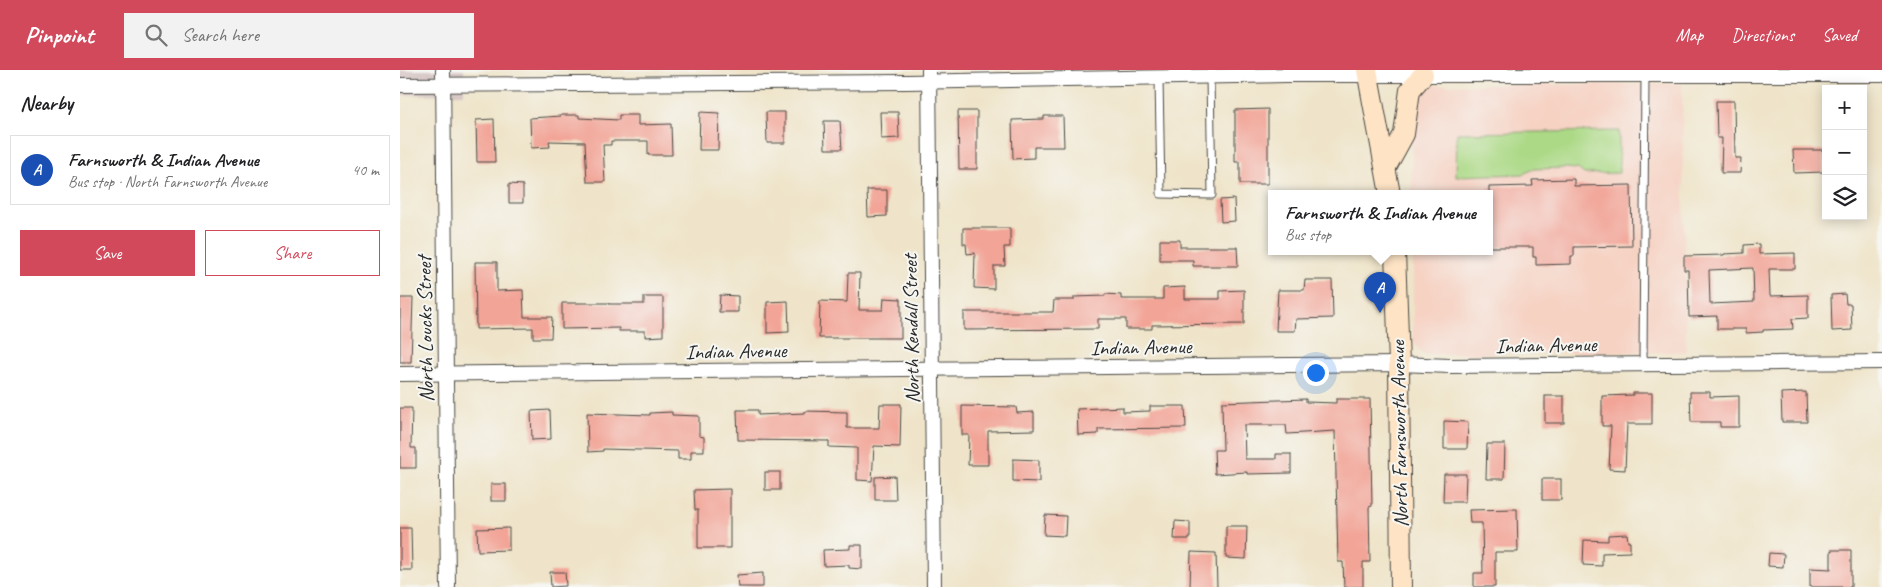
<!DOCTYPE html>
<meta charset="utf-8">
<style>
body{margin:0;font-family:Caveat,sans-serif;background:#f2f2f2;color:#202124}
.controls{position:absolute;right:15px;top:15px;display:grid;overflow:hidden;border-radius:0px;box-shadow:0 2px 12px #0003}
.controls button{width:45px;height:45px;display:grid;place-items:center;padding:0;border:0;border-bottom:1px solid #e0e0e0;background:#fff;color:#202124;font:25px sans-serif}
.you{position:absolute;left:915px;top:302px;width:18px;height:18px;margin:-12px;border:4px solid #fff;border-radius:50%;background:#1a73e8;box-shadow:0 0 0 8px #1a73e833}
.badge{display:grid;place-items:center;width:32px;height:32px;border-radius:50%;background:#d1495b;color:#fff;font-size:16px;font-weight:700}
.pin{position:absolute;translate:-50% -41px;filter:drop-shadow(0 1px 2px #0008)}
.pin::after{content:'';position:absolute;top:26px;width:18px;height:15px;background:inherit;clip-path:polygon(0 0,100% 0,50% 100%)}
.popup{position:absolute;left:868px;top:120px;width:225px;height:65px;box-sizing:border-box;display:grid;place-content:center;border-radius:0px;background:#fff;filter:drop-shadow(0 1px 4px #0005);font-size:16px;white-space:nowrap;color:#757577}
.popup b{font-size:19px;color:#202124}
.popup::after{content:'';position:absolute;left:50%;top:100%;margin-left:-10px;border:10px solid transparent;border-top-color:#fff}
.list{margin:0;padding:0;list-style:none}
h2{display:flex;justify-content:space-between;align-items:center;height:65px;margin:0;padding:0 20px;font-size:21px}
h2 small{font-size:16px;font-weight:400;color:#757577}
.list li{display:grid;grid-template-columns:32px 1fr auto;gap:15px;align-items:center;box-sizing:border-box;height:70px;margin:0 10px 10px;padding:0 10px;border:1px solid #e0e0e0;border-radius:0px}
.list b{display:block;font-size:19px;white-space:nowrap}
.list p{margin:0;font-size:16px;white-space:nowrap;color:#757577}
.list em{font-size:16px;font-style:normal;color:#757577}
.actions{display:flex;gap:10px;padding:15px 20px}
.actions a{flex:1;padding:11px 0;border:1px solid #d1495b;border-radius:0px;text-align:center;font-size:18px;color:#d1495b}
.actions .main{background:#d1495b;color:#fff}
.icon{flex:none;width:28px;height:28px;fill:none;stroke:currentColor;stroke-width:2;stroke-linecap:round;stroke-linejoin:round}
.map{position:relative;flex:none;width:1482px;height:517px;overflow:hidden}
header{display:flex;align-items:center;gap:30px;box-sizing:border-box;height:70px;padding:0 25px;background:#d1495b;color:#fff}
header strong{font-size:24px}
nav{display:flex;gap:28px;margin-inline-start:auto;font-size:18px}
.search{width:350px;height:45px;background:#f2f2f2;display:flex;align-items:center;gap:12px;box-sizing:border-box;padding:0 18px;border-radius:0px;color:#757577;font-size:19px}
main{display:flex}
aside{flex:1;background:#fff}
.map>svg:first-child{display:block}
</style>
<header>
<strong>Pinpoint</strong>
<div class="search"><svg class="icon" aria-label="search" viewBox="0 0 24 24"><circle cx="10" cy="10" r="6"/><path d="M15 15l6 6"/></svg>Search here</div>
<nav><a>Map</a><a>Directions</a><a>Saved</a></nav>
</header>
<main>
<aside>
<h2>Nearby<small></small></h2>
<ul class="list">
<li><span class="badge" style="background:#1a4fb4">A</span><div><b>Farnsworth &amp; Indian Avenue</b><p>Bus stop · North Farnsworth Avenue</p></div><em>40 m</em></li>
</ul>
<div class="actions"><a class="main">Save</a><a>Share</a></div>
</aside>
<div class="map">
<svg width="1482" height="517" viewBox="0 0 1482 517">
<rect width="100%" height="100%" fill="#f6f6f2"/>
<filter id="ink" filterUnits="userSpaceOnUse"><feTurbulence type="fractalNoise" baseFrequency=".02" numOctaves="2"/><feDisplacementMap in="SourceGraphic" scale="10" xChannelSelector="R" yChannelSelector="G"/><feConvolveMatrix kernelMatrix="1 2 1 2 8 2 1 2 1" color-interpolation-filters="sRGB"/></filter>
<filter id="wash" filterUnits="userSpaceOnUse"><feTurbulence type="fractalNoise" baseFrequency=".0096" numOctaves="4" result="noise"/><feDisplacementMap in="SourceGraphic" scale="20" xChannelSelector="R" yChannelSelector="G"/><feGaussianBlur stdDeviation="1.12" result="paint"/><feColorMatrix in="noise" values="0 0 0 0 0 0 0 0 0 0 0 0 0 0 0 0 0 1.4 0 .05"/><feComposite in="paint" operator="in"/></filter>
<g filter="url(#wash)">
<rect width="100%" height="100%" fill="#efe4c9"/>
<polygon fill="#f6d2c3" points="1282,14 1286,282 1024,284 1018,279 1013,271 1013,182 1089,182 1089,124 1012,124 1012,40 1021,22 1033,15"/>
<polygon fill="#d1bfbd" points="0,0 64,0 64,24 0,25"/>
<polygon fill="#acd986" stroke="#6c8258" points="1219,61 1219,103 1184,104 1178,99 1166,98 1134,99 1123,104 1056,106 1057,63"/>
<g id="blocks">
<g fill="#f2a497" fill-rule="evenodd">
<polygon points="1316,31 1334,31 1335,88 1341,88 1340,103 1321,103 1322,68 1317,68"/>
<polygon points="868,39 868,114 840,114 840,92 835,92 835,40"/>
<polygon points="558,41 577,41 577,99 559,99"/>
<polygon points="300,42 319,43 318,80 299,80"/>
<polygon points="366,42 385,42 385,73 367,73"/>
<polygon points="480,42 498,42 499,68 481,69"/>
<polygon points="161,45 179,45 179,48 219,50 219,45 238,45 238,55 271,54 272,85 248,85 248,71 211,71 211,75 203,75 205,112 187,112 185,72 149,71 150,77 131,78 130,48 161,46"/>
<polygon points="644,46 663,46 664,77 634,77 634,88 613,89 612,50 644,49"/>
<polygon points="94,49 95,92 77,92 76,50"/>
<polygon points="424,51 440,51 442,79 425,79"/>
<polygon points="1393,80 1423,80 1424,102 1394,103"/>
<polygon points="1174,109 1174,116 1231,115 1232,176 1174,177 1174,186 1171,186 1171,194 1136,195 1136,187 1133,187 1133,177 1089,177 1089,117 1133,116 1132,110"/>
<polygon points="109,114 123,115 123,133 109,133"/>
<polygon points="467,120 487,120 487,146 468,147"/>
<polygon points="834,129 835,151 821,152 820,130"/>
<polygon points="563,158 610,158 610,177 604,177 605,196 594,196 594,219 574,218 575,183 567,184 566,174 563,174"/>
<polygon points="760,170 780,170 780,177 837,177 838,196 793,196 793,190 760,190"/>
<path d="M1359 174V184L1395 183V199H1369L1370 226 1408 225V248L1392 249 1393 259 1363 260V262L1346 263V259H1317V246L1289 247 1288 200H1284V186L1324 185V184L1344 183V175ZM1353 198 1354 232 1310 234 1309 200Z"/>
<polygon points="75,192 97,192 97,221 123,220 124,247 152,247 151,268 133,268 133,258 76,259"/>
<polygon points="448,203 460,203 459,240 483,240 484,228 501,229 501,268 419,268 420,231 447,232"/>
<polygon points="905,210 932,210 933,248 896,249 895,261 876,261 878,220 904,220"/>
<polygon points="785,217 785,229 820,229 820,221 844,220 844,254 752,255 752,259 726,259 726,249 698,249 698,259 564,260 564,242 653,242 654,230 674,230 674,227 705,226 705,224 721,225 721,229 763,229 763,218"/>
<polygon points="1445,224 1446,234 1451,234 1452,260 1432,261 1431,225"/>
<polygon points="320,225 338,226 338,242 319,242"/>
<polygon points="244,227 263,227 263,266 245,267 245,261 219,261 219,258 162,259 162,233 209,233 209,234 244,234"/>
<polygon points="0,228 13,228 11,292 0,292"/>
<polygon points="388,231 389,262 367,263 367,232"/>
<polygon points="1290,322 1310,322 1310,327 1339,326 1339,357 1320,357 1320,352 1291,352"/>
<polygon points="1406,322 1407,352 1382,352 1381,323"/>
<polygon points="1233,323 1252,323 1252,354 1227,354 1225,400 1209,399 1211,356 1202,356 1202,326 1233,325"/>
<rect x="1145" y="326" width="19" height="27"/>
<polygon points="906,329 906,332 936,333 936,329 970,329 972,436 969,437 970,492 963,492 963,517 944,517 943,492 938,492 935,361 887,364 886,355 844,355 845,389 876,389 876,384 891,384 891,403 847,404 847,402 815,404 814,380 823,380 822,332"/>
<polygon points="480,334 501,334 500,377 474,376 472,411 457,410 457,378 429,377 429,371 338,370 337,340 358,340 358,345 405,343 405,341 447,342 447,358 479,358"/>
<polygon points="562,336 616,337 617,343 634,342 634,360 588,361 588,395 568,395 569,365 562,365"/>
<polygon points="750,336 785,336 786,358 698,359 698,364 678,365 677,339 723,337 723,342 750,341"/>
<polygon points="0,338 12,338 11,378 16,378 16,398 0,398"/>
<polygon points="150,340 151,369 132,370 131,341"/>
<polygon points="272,342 272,345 299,346 299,366 304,367 304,381 291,381 291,389 278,389 278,381 203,379 203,381 188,382 187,343 250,345 250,343"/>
<polygon points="1044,351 1068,352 1067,379 1044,379"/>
<polygon points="1087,374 1105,374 1104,409 1086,409"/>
<polygon points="613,389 639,390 639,412 613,411"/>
<rect x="365" y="402" width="15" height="18"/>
<polygon points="1044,404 1066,404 1065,432 1043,432"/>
<polygon points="495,406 496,430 475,430 475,407"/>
<rect x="1142" y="409" width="19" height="21"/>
<rect x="91" y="414" width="15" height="17"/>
<polygon points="330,419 330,478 298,478 298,440 295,440 294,420"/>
<polygon points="1117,439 1118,482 1095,482 1095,517 1074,517 1074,503 1083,503 1082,453 1070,453 1069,440"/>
<polygon points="645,445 666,446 665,466 644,465"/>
<polygon points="775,451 790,452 790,469 774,469"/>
<polygon points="826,456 847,456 846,489 826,488"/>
<polygon points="0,458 11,458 12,500 0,500"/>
<polygon points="109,458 109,480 78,481 77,459"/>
<polygon points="1227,464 1228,472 1230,472 1230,482 1202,483 1202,496 1183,495 1184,470 1208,471 1208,465"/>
<polygon points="450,475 462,475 462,499 449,498 449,495 424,496 423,480 450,479"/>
<polygon points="1431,480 1451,480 1451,517 1410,517 1410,498 1431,499"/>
<polygon points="791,482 816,483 817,517 790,517"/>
<polygon points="1369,483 1384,484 1383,497 1368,496"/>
<polygon points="150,502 165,502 166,516 151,517"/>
<polygon points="363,503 363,517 338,517 337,505"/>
</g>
</g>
</g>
<g filter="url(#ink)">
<use href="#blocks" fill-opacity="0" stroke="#484743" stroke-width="1"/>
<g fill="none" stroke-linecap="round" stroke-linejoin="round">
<g stroke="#484743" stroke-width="9">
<g id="lane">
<polyline points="759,8 761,124 812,125 810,7"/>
<polyline points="1243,294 1245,5"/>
</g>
</g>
<g stroke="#484743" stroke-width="16">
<g id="street">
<polyline points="43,0 48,517"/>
<polyline points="529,0 534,517"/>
<polyline points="0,15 507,12 886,5 1482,5"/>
<polyline points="0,304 999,294 1050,296 1482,292"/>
</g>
</g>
<g stroke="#484743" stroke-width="22">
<g id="secondary">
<polyline points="967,0 990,124"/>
<polyline points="986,97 1004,64 1010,20 1023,5"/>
<polyline points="995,182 999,294 1001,517"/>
</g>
</g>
<use href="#lane" stroke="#fff" stroke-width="7"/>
<use href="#street" stroke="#fff" stroke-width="14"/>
<use href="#secondary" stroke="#fee4c5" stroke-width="20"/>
</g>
</g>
<g text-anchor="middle" stroke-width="4" stroke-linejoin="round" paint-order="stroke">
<g font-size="21" fill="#2b2b2b" stroke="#f6f6f2">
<text transform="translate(25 259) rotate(-91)" y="7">North Loucks Street</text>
<text transform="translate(511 259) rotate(-91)" y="7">North Kendall Street</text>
<text transform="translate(1146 275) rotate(-1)" y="7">Indian Avenue</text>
<text transform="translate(741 277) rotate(-1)" y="7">Indian Avenue</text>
<text transform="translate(336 281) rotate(-1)" y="7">Indian Avenue</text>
<text transform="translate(999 364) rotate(-91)" y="7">North Farnsworth Avenue</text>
</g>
</g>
</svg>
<div class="controls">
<button>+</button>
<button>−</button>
<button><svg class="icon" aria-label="layers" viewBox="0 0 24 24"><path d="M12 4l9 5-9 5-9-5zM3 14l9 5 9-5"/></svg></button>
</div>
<div class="you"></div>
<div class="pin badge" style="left:980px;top:243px;background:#1a4fb4">A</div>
<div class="popup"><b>Farnsworth &amp; Indian Avenue</b>Bus stop</div>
</div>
</main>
